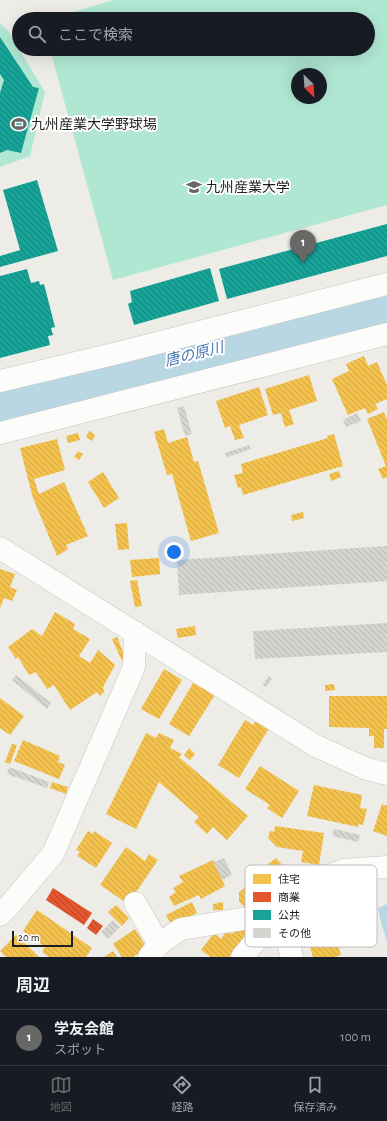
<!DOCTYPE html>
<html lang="ja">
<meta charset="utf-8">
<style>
body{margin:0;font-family:"Alegreya Sans","Noto Sans JP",sans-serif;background:#242831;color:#f1f3f6}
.compass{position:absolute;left:291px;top:68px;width:36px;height:36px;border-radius:50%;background:#171b24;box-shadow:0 4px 16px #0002;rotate:155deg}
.scale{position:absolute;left:12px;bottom:10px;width:61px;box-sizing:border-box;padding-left:4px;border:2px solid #1f1f1f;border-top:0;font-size:11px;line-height:14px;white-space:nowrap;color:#1f1f1f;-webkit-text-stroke:3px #fff;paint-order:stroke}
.you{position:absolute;left:174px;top:552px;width:14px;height:14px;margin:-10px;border:3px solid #fff;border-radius:50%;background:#1a73e8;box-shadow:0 0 0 6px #1a73e833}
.badge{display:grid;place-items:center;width:26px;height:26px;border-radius:50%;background:#676765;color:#fff;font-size:13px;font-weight:700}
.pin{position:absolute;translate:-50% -33px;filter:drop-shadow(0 1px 2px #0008)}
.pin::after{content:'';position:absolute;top:21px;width:14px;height:12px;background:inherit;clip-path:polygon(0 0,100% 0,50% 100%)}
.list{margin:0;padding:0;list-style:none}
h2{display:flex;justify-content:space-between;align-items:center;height:52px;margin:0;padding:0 16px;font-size:17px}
h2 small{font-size:13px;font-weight:400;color:#9ea1a6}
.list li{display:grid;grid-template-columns:26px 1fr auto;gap:12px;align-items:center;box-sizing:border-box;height:56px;padding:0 16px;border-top:1px solid #363941}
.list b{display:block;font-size:15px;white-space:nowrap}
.list p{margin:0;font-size:13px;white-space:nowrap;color:#9ea1a6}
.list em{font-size:13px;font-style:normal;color:#9ea1a6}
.icon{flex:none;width:22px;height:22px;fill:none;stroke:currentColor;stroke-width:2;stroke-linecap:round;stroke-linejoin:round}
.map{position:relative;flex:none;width:387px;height:957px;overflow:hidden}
.search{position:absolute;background:#171b24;box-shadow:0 4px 16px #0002;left:12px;right:12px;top:12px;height:44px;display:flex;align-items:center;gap:10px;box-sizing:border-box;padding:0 14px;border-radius:22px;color:#9ea1a6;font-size:15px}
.sheet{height:108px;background:#171b24}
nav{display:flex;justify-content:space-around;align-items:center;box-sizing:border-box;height:56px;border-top:1px solid #363941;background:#171b24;font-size:11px;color:#9ea1a6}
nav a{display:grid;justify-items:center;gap:2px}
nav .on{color:#676765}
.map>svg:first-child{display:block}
</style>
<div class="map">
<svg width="387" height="957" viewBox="0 0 387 957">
<defs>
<pattern id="homes-back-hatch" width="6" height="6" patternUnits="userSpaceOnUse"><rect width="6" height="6" fill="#f2c14e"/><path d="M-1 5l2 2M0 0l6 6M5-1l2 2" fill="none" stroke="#cfa544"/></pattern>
<pattern id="shops-back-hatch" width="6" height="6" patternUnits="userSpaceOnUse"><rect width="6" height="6" fill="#e4572e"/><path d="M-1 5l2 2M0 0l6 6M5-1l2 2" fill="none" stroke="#b84727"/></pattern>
<pattern id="public-back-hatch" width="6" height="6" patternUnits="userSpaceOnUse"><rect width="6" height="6" fill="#17a398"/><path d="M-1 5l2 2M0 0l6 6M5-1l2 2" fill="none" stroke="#14847b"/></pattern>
<pattern id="building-back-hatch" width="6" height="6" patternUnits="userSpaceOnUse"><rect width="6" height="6" fill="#d5d4d0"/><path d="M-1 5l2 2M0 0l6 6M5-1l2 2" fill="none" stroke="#b6b6b2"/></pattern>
</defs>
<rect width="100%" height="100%" fill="#edece7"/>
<g fill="#b0e7d3" fill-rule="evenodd">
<path d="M113 0H387V205L113 280 50 49H368V19H50ZM297 74H321V98H297Z"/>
<polygon points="0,23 8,31 45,92 30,156 0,167"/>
</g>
<polygon fill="#b9d7e2" points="387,904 387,941 380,919 378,908"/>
<g fill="url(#homes-back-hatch)">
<polygon points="364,356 368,366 377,362 387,385 387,399 375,404 378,409 368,414 365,408 348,415 332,379 349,371 346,364"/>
<polygon points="309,375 317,401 289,410 294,424 285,427 281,413 273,415 265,389"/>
<polygon points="259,387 268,415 239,425 244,438 235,440 230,426 225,428 216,401"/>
<polygon points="384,412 386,418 387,417 387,477 383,479 378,469 386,466 367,419"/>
<polygon points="164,429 168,443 187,437 194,462 198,461 219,533 191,541 172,474 167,475 154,432"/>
<polygon points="89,431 95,435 92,441 86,437"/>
<polygon points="78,433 80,440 68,443 66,436"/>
<polygon points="334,434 343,466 243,495 241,487 238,488 234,475 243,473 241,464 328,438 327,436"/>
<polygon points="57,439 65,470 34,479 39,494 64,482 88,536 66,545 68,549 57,556 33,498 20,448"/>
<polygon points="78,451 83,454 79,460 74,457"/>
<polygon points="339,471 341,477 331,481 329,474"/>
<polygon points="103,472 119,498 104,508 88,482"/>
<polygon points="303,512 304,518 292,521 291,515"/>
<polygon points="127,523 129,549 118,550 115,524"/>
<polygon points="159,558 160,574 132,577 130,560"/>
<polygon points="0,569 15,574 10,587 17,590 12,601 4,598 0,608"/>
<polygon points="137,580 142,606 135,607 130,581"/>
<polygon points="55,612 75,624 73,629 90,639 79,656 90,663 98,650 115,665 103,687 104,692 100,696 97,692 70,710 54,685 47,689 36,672 29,675 18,657 16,659 8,647 32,629 42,636"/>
<polygon points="195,626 196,635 178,638 176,629"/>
<polygon points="117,637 126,659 122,661 112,639"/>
<polygon points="164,669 182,680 159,719 141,709"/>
<polygon points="193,683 202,688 204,686 216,693 189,736 169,724"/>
<polygon points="334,684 335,690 325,691 325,685"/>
<polygon points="329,696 387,696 387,729 384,729 384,748 374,748 374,736 369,736 369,728 329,727"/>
<polygon points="0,698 24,716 10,735 0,728"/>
<polygon points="245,720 253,725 256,720 269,728 239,778 218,765"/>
<polygon points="146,733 156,738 159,733 174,740 170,748 182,754 179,757 248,816 227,840 213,827 207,834 194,822 199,817 159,782 136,829 106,814"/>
<polygon points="23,740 60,756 58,762 65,765 59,779 14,761"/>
<polygon points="12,744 17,745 10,764 5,762"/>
<polygon points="189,748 195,754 190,760 184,755"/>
<polygon points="260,766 299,791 282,818 267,808 270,805 245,789"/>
<polygon points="52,782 68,787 66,794 50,788"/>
<polygon points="314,785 362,795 360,808 367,809 363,825 358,824 358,827 307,816"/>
<polygon points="382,804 387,806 387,836 373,831"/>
<polygon points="275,826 324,833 319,865 301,862 303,851 277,847 268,838 270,831 274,832"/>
<polygon points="88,831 93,834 94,831 112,843 96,868 77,856 80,852 76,850"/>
<polygon points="126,847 145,861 149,854 158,860 128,904 100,885"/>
<polygon points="276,858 293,877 286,883 289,886 261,910 245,908 239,901 239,892 249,884 251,887 255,883 252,877"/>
<polygon points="213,860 225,886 201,899 199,895 174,906 169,897 176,892 173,888 183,882 179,876"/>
<polygon points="192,902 197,913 172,926 166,915"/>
<polygon points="223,902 223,910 213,910 213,904"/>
<polygon points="116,905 129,918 122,926 108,912"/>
<polygon points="37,910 92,948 86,957 49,957 42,952 45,947 23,931"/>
<polygon points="331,923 341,955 335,957 313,957 305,932"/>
<polygon points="135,929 147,948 133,957 122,957 113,944"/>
<polygon points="236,929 244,929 249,931 229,957 210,957 201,950 214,933 221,939 227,930 232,934"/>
<polygon points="16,935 39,957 6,957 0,951"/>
<polygon points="113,951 117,957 104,957"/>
</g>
<g fill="url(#shops-back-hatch)">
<polygon points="53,888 92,913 84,925 46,900"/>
<polygon points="93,919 103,926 96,935 87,928"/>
</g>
<g fill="url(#public-back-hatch)">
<polygon points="0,37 33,87 39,88 21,153 7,150 0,153 0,93 4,80 0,74"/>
<polygon points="37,180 58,251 0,267 0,256 20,250 3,190"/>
<polygon points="387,224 387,256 227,299 219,269"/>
<polygon points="210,268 219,301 134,325 128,304 132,302 130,291"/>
<polygon points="27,269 31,283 39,281 40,285 44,284 55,327 51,328 53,335 48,336 50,345 0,358 0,276"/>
</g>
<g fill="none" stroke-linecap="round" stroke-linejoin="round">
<polyline stroke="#b9d7e2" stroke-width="37" points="0,403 387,304"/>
</g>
<g fill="url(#building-back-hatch)">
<polygon points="184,406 192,434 185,436 177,408"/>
<polygon points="357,413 361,421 346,427 343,420"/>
<polygon points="249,445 251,449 227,457 225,453"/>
<polygon points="387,546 387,581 179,595 177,560"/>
<polygon points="387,623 387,652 255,659 253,631"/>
<polygon points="16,675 51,703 47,709 12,680"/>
<polygon points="269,676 272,679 266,687 263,684"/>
<polygon points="9,767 49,782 47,788 7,774"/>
<polygon points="334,829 360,835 358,842 332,836"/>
<polygon points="224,858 232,875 222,880 214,862"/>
<polygon points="113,920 120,927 108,939 101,932"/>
</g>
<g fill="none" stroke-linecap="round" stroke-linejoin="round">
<g stroke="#c6c6c3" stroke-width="23">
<g id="minor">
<polyline points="0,381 122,352 387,284"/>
<polyline points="0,433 387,334"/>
<polyline points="0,548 316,746 367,769 387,774"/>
<polyline points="135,903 159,944"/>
<polyline points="279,913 292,957"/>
<polyline points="0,915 6,909 53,854 134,667 135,632"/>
<polyline points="149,957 159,944 181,929 279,913"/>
<polyline points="242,957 279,913 319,879 344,870 387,867"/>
</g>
</g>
<use href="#minor" stroke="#fcfcfb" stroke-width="22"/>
</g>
<defs>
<g id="stadium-bare" transform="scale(1.2)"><path d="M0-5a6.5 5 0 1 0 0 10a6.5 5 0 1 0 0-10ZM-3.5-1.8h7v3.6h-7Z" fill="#676765" stroke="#fff" stroke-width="2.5" paint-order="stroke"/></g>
<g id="university-bare" transform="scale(1.2)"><path d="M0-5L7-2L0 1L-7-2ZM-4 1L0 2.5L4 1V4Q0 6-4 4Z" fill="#676765" stroke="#fff" stroke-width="2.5" paint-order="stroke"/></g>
</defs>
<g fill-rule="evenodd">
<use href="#stadium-bare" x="19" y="124"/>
<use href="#university-bare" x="194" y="187"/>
</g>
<g text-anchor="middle" stroke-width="4" stroke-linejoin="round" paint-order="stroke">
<g font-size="14" fill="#1f1f1f" stroke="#fff" text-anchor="start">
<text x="31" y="129">九州産業大学野球場</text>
<text x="206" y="192">九州産業大学</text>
</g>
<g font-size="15" font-style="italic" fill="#4676b4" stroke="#fff">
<text transform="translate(194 354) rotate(-14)" y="5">唐の原川</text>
</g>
</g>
<rect x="245" y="865" width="132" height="82" rx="6" fill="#fff" stroke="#bcbcbc" stroke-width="1"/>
<rect x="253" y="874" width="18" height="10" fill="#f2c14e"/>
<rect x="253" y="892" width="18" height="10" fill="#e4572e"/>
<rect x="253" y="910" width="18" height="10" fill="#17a398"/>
<rect x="253" y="928" width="18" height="10" fill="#d5d4d0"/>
<g font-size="11" fill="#1f1f1f">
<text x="278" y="883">住宅</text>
<text x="278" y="901">商業</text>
<text x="278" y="919">公共</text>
<text x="278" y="937">その他</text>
</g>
</svg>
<svg class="compass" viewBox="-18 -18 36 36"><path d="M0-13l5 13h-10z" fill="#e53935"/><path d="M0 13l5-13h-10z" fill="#9ea1a6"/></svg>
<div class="scale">20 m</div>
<div class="you"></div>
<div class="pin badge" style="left:303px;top:263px">1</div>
<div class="search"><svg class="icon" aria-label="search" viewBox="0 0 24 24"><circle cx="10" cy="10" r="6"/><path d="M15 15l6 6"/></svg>ここで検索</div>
</div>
<section class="sheet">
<h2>周辺<small></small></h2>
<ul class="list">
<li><span class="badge">1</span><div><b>学友会館</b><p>スポット</p></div><em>100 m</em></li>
</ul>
</section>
<nav>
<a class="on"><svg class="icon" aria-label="map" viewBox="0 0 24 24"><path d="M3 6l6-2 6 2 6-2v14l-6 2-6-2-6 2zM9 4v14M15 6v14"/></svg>地図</a>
<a><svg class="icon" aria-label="directions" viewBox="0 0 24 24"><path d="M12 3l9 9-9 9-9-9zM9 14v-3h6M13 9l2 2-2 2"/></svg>経路</a>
<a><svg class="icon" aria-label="saved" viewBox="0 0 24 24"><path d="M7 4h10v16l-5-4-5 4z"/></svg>保存済み</a>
</nav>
